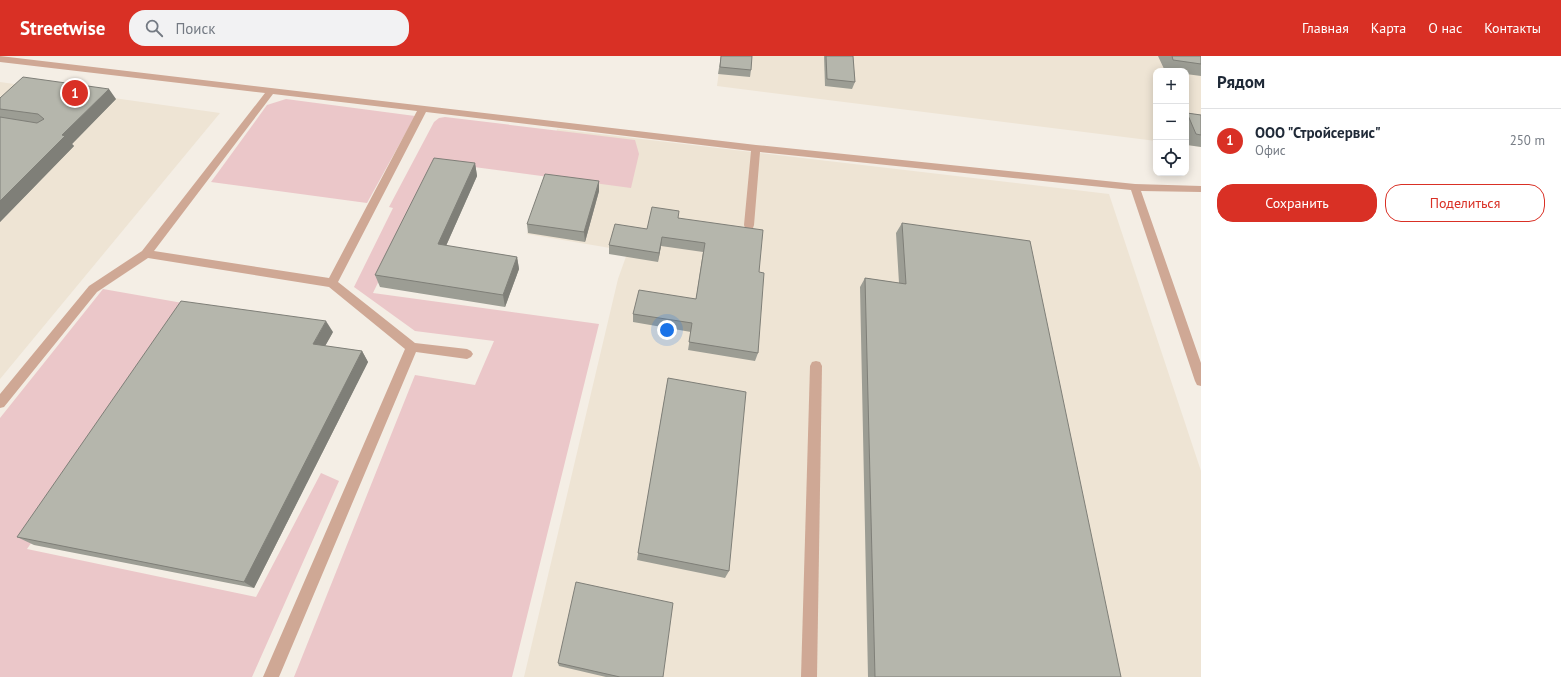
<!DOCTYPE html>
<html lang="ru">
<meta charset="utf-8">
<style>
body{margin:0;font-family:"PT Sans",sans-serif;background:#f2f2f3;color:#1f2937}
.controls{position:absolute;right:12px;top:12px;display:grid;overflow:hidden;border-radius:8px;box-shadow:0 2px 10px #0003}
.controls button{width:36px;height:36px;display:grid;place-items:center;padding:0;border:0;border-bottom:1px solid #e0e1e3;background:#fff;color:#1f2937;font:20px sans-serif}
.you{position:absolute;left:667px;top:274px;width:14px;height:14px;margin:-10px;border:3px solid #fff;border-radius:50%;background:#1a73e8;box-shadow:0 0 0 6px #1a73e833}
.badge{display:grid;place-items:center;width:26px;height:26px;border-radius:50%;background:#d93025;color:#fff;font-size:13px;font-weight:700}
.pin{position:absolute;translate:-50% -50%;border:2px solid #fff;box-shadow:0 1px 4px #0006}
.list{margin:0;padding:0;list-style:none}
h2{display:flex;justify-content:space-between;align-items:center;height:52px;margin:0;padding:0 16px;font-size:17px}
h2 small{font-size:13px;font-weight:400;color:#747a83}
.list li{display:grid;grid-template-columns:26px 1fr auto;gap:12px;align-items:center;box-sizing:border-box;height:64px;padding:0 16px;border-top:1px solid #e0e1e3}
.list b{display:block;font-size:15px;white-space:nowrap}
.list p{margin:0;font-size:13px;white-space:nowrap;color:#747a83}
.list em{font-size:13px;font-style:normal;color:#747a83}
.actions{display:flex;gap:8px;padding:12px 16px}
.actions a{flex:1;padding:9px 0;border:1px solid #d93025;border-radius:16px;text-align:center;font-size:14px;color:#d93025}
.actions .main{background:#d93025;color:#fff}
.icon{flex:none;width:22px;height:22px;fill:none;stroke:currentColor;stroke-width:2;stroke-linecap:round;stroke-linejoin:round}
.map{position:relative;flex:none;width:1201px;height:621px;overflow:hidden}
header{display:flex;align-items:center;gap:24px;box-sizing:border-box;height:56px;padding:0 20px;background:#d93025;color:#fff}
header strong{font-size:19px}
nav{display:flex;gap:22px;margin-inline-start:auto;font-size:14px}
.search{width:280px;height:36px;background:#f2f2f3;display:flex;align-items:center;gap:10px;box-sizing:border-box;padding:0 14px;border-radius:16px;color:#747a83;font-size:15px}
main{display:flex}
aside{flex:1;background:#fff}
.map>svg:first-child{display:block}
</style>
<header>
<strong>Streetwise</strong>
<div class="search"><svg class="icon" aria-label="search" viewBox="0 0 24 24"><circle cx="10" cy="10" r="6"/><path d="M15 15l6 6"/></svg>Поиск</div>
<nav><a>Главная</a><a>Карта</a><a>О нас</a><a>Контакты</a></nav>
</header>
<main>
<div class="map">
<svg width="1201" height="621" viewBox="0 0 1201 621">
<rect width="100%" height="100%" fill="#f4eee5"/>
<g fill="#eee4d4">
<polygon points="721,0 1201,0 1201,91 1186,89 1186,15 1156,15 1156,85 717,30"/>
<polygon points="0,26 220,57 0,323"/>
<polygon points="557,73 1109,138 1201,415 1201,621 524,621 618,223 628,195 527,178 548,118"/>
</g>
<g fill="#ebc7c9">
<polygon points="286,43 415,60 367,147 211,126 267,49"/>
<polygon points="445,61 635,84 639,98 631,132 436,106 373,237 599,268 512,621 294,621 415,319 475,329 494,285 415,275 354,231 393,152 389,151 434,66 439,62"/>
<polygon points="103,233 194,249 27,493 256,541 321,417 339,425 252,621 0,621 0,362"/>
</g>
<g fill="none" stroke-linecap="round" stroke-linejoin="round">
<g fill="#cfa895" fill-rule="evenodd">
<path d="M0 0 756 89 1135 128 1201 130V136L1141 135 1201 307V330L1197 329 1195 325 1131 134 760 96 754 169 753 172H745L744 169 751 95 426 56 338 226 415 287 467 293 471 295 473 298 471 301 467 303 416 296 279 621H263L405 293 329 231 148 202 97 236 4 351 0 352V338L89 230 142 195 265 37 0 6ZM273 38 417 55 329 222 154 195Z"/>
<polygon points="816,305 820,306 822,310 817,621 801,621 810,310 812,306"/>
</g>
</g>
<g fill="#9c9d94">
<polygon points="721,0 751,14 750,21 718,18"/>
<polygon points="824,0 853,0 855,26 852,33 825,30"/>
<polygon points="1158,0 1201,0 1201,20 1186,18 1186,15 1165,15"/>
<polygon points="0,42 116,43 72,88 74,90 0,166"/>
<polygon points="1187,57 1201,59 1201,91 1187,89 1186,88 1186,59"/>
<polygon points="475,107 477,120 446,190 517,201 519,213 505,251 380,231 375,219"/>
<polygon points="599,125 599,135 585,186 528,177 527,168"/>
<polygon points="678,162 759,216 758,297 755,305 688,294 691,276 633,266 633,258 696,243 703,196 661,190 658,206 609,198 609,189 647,173"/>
<polygon points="902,167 1121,621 868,621 860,231 865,222 899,227 896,177"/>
<polygon points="333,276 325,290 362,295 368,306 254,532 34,489 17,481"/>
<polygon points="668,322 729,515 725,522 637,504"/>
<polygon points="558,607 663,621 606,621 559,610"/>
</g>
<g fill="#7f7f78">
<polygon points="109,33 116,43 72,88 74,90 0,166 0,145 62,79"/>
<polygon points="475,107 477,120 441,201 438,188"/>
<polygon points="599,125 599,135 585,186 584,176"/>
<polygon points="662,181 661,190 658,206 659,197"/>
<polygon points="517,201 519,213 505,251 503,239"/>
<polygon points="326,265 333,276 320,299 313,288"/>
<polygon points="362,295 368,306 254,532 244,526"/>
</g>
<g fill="#b5b6ac" stroke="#7f7f78">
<polygon points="721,0 752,0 751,14 720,11"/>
<polygon points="826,0 853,0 855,26 827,23"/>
<polygon points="1172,0 1201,0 1201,8 1173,4"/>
<polygon points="23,21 109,33 62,79 65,80 0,145 0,61 37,67 44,63 38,58 0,53 0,42"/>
<polygon points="1187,57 1201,59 1201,79 1196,78"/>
<polygon points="434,102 475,107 438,188 517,201 503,239 375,219"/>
<polygon points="545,118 599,125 584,176 527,168"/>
<polygon points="652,151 679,155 678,162 763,174 759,216 764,217 758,297 689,286 692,267 633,258 639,234 696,243 705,187 662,181 659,197 609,189 615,168 647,173"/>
<polygon points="902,167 1030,185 1121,621 875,621 865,222 906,228"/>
<polygon points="181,245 326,265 313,288 362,295 244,526 17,481"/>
<polygon points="668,322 746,336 729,515 638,497"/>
<polygon points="576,526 673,547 663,621 620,621 558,607"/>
</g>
</svg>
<div class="controls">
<button>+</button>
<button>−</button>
<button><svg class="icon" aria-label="locate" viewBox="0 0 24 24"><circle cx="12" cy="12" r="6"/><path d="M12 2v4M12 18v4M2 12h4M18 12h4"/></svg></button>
</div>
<div class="you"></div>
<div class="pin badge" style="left:75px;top:37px">1</div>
</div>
<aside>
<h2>Рядом<small></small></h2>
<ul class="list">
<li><span class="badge">1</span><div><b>ООО &quot;Стройсервис&quot;</b><p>Офис</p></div><em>250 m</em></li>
</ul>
<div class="actions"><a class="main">Сохранить</a><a>Поделиться</a></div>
</aside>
</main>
